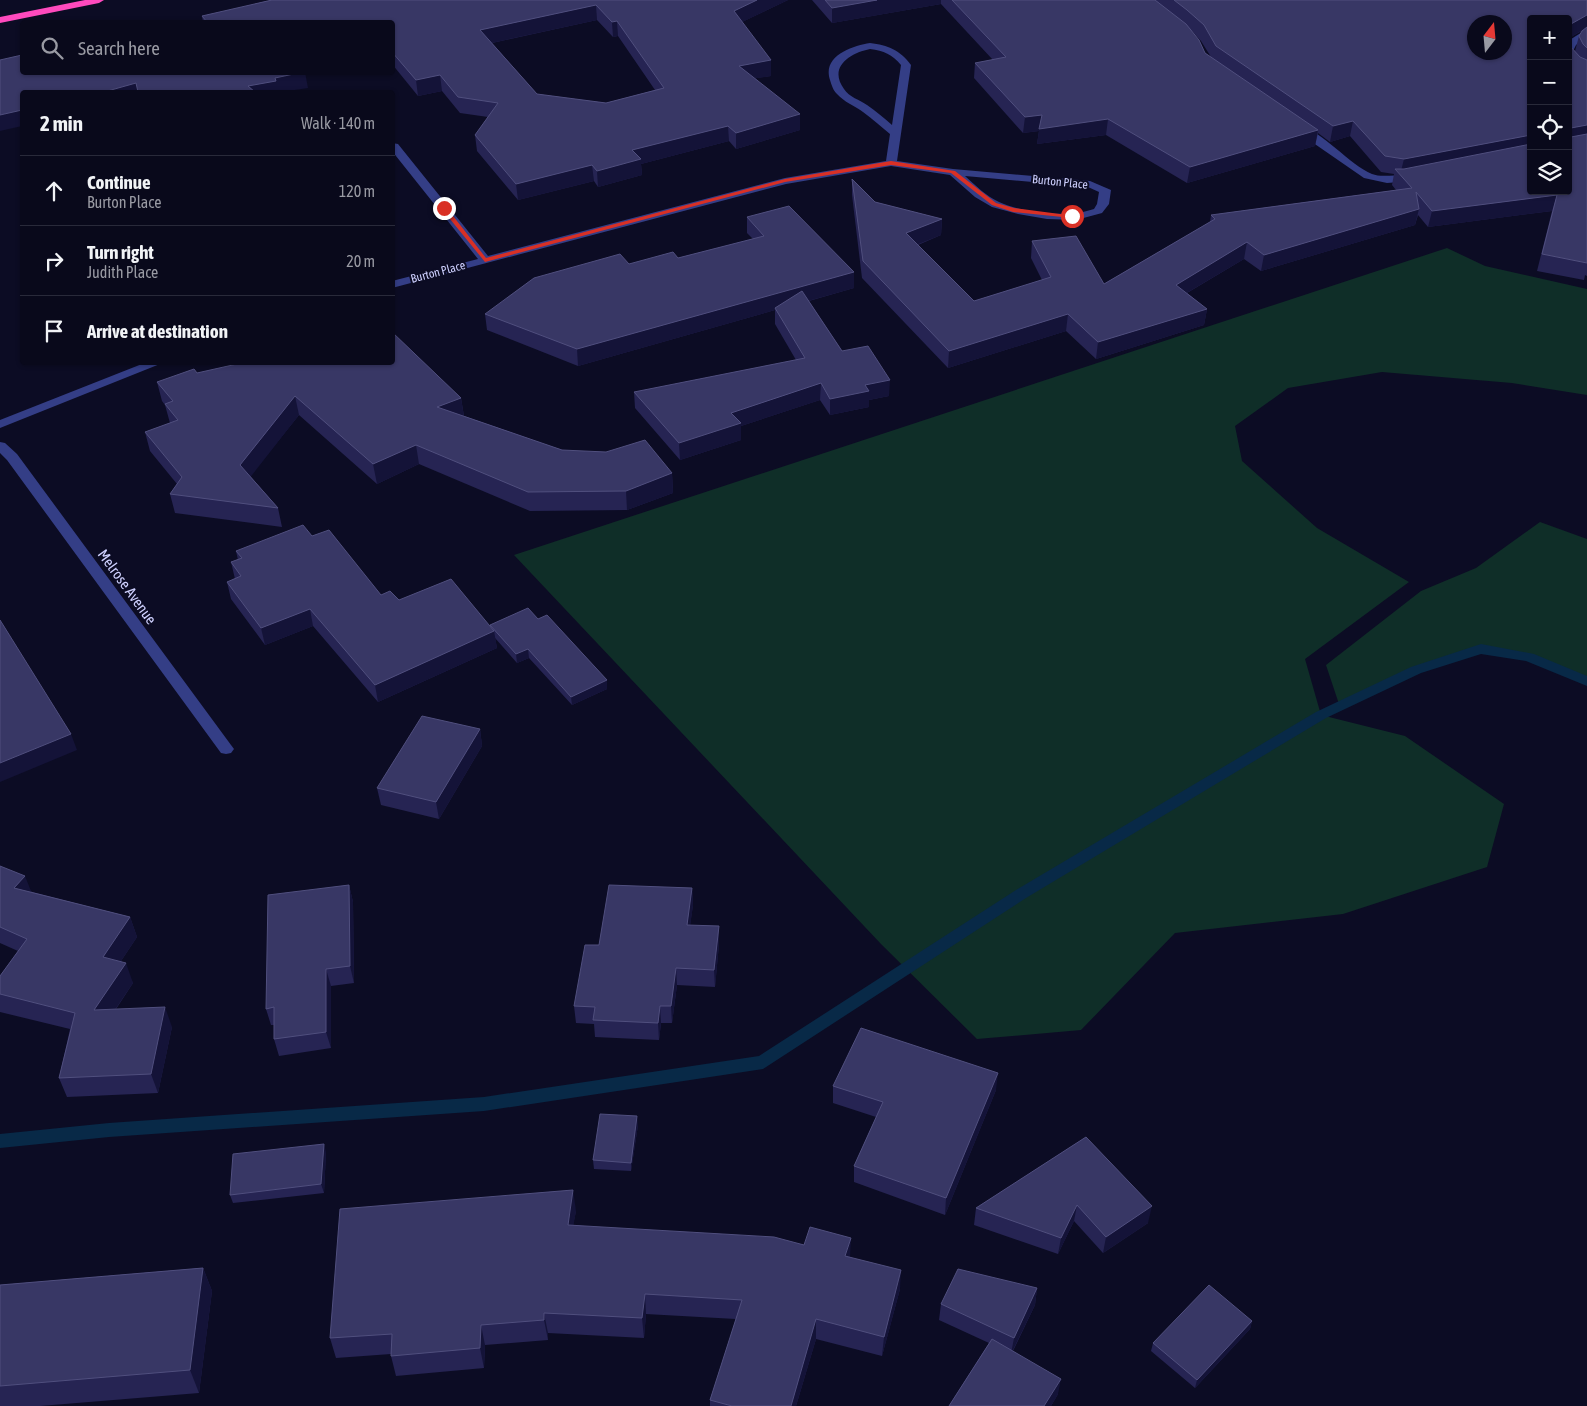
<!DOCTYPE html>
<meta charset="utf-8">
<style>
body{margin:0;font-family:"Asap Condensed",sans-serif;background:#121224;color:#f1f3f6}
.controls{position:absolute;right:15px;top:15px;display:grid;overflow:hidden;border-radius:5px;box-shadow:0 1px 4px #0004}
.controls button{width:45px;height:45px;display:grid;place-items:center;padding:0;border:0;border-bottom:1px solid #292a3a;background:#09091b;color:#f1f3f6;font:25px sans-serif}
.compass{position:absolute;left:1467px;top:15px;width:45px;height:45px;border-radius:50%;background:#09091b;box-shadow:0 1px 4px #0004;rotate:16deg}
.stop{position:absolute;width:15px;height:15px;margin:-11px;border:4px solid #d93025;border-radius:50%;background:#fff}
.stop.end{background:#d93025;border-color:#fff;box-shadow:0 1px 5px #0008}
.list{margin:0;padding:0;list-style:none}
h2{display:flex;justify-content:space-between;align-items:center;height:65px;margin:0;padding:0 20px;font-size:21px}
h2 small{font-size:16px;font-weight:400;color:#999aa3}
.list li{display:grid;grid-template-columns:32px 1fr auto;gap:15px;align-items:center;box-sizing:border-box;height:70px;padding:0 20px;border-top:1px solid #292a3a}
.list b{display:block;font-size:19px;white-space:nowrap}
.list p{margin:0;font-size:16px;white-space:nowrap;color:#999aa3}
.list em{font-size:16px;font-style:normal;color:#999aa3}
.icon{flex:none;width:28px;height:28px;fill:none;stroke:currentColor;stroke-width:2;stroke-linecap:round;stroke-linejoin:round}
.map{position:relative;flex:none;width:1587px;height:1406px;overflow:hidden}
.search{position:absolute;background:#09091b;box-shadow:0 1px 4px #0004;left:20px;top:20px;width:375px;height:55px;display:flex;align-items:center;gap:12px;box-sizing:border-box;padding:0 18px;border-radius:5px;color:#999aa3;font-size:19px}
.panel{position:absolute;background:#09091b;box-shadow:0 1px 4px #0004;left:20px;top:90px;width:375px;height:275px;border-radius:5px}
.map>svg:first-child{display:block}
</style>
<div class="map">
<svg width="1587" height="1406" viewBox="0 0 1587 1406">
<rect width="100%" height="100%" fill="#0c0c24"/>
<g fill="#0f2e28">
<polygon points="1447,248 1485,266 1587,289 1587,395 1512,383 1382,372 1288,388 1235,426 1242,461 1317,528 1409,582 1305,659 1321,715 1405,736 1504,804 1487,867 1343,914 1175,933 1081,1030 977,1039 881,944 514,555"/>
<polygon points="1540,522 1587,539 1587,681 1529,657 1481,649 1416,670 1340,707 1326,665 1421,591 1476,568"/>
</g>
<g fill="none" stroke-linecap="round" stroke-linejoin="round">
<polygon fill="#082947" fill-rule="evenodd" points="1481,644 1534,654 1587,676 1587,686 1526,661 1481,654 1421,673 1326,718 1026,898 763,1069 484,1111 109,1137 0,1148 0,1134 109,1123 484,1097 759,1056 1016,890 1316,712 1411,667"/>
<g fill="#343e86" fill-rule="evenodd">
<polygon points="1587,29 1587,37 1576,45 1573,51 1577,60 1587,69 1587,76 1577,71 1568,61 1568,41"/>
<path d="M870 43C888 45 900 50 911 65L897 161 953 169 1090 181 1111 190 1109 204 1102 213 1076 220 1047 219 1018 214 992 207 975 197 950 175 891 166 786 184 392 288V281L478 259 392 151V143L398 144 488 256 785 178 886 161 890 134C881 127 873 119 863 112 855 106 844 102 837 94 833 90 832 86 830 80 822 56 852 46 870 43ZM870 49C884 51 892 54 901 65L892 125C884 118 876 111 867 105 860 100 849 97 844 89 828 67 850 53 870 49ZM965 176 1088 187 1099 192 1097 204 1094 209C1069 218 1023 213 999 202 986 196 975 185 965 176Z"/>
<path d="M1300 126C1322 131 1350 165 1372 174 1384 179 1410 171 1417 178L1412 181 1387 183 1364 178 1296 131 1295 129 1296 127Z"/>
<polygon points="147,362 165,362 0,428 0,420"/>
<polygon points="0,442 5,443 17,454 231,745 234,749 231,753 226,754 221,753 7,460 0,453"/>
</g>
<polygon fill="#ff4abe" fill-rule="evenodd" points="85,0 104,0 99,3 0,23 0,17"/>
</g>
<g fill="#262453" fill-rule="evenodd">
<path d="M272 0H788L742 22 771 76 755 78 800 130 736 149 729 141 641 164 642 175 598 187 594 181 518 200 477 151 475 135 488 117 460 113 442 91 418 96 392 64V22H203L202 16ZM597 20 613 37 618 36 655 90 606 103 537 94 492 43Z"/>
<path d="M812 0H1587V276L1585 275 1584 280 1537 271 1552 211 1428 227 1418 215 1415 225 1261 271 1244 259 1187 293 1207 309 1204 325 1096 359 1066 331 948 368 862 278 852 195V179L875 202 942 219 941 235 918 245 974 301 1042 280 1031 258 1032 241 1104 284 1210 222 1211 215 1396 190 1392 185 1394 174 1381 172 1350 136 1330 142 1318 133 1315 146 1187 183 1106 135 1037 144 1039 131 1023 133 974 78 975 63 993 60 941 4 832 23ZM1531 19 1568 191H1531ZM1585 29 1579 36 1575 51 1570 46 1571 37ZM1191 30 1201 41 1211 57 1205 53Z"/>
<polygon points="747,217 854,272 854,288 809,301 842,351 889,396 869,400 869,407 830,415 820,400 741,426 741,440 680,460 635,408 634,392 796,360 775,324 775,310 578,366 487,330 485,314 629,264 678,258 753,239 747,233"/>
<polygon points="197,373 461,398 464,416 562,450 672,473 673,493 627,510 530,511 419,464 377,484 299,415 250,476 278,508 282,527 175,513 170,494 177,484 150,451 145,432 170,423 165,405 162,401 157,382"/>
<polygon points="312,536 381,595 490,626 490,625 538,619 607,689 572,705 529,658 517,663 495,638 497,648 378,702 313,626 265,645 231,599 227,582 235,579 231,562 238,560 236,551"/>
<polygon points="480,729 482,746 439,819 381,805 377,788"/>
<polygon points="0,866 32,892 130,917 137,937 121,961 133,983 116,1009 172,1027 158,1093 67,1097 59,1078 70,1029 0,1012 0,976 18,951 0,943"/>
<polygon points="349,885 353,902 354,983 331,986 331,1048 279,1056 274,1039 274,1025 271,1025 266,1009"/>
<polygon points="692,888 693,905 690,925 719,944 715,987 677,985 672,1023 661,1023 659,1040 595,1037 594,1024 576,1023 574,1006 599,945"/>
<polygon points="833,1086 996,1090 945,1215 854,1182 854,1166 876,1117 833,1103"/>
<polygon points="638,1125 631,1171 594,1169 593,1160"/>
<polygon points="1086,1137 1148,1223 1103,1253 1074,1221 1058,1254 974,1225 976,1208"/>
<polygon points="326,1152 324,1193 233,1203 230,1195"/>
<polygon points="576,1211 573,1225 850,1257 900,1289 882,1356 816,1339 796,1406 710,1406 710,1400 736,1319 646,1314 644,1338 548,1333 548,1340 485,1345 484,1368 396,1376 391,1356 391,1354 336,1358 330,1338"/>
<polygon points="203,1268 212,1291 199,1393 40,1406 0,1406 0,1285"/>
<polygon points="1037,1288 1035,1305 1013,1351 1058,1394 1051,1406 949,1406 989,1343 939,1320 941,1304"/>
<polygon points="1252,1321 1250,1329 1195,1388 1151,1351 1153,1343"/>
</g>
<g fill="#141338">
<polygon points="757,0 788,0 734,26 734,11"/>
<polygon points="877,0 941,0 941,4 832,23 832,8"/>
<polygon points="596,5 597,20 482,45 480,30"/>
<polygon points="1587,15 1587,27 1568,39 1571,24"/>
<polygon points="617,21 618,36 613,37 612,22"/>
<polygon points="771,60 771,76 739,81 739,66"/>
<polygon points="303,72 305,72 308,88 282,92 249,92 248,86 275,78"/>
<polygon points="440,75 442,91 418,96 416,80"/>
<polygon points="136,83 138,92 104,92"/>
<polygon points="22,110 22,126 0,131 0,115"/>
<polygon points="800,114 800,130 736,149 736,133"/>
<polygon points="1042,115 1108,119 1106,135 1037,144 1039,131 1023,133 1025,117"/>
<polygon points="1353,121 1350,136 1330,142 1333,126"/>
<polygon points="1587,125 1587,132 1585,140 1568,143 1571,128"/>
<polygon points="728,126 729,141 641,164 642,175 598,187 597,171 632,150"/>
<polygon points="1318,130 1315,146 1187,183 1190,167"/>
<polygon points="1531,135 1531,150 1400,175 1404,159"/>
<polygon points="592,165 594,181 518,200 516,184"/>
<polygon points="1557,195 1552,211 1428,227 1432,211"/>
<polygon points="1419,209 1415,225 1261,271 1264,255"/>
<polygon points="942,219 941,235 906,249 906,233"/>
<polygon points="1247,242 1244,259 1173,301 1176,285"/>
<polygon points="854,272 854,288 776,310 775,308 775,310 578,366 577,349"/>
<polygon points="1207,309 1204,325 1096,359 1098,342"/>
<polygon points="1068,314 1066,331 948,368 949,351"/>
<polygon points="890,380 889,396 869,400 869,407 830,415 830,399 865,385"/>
<polygon points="821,383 820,400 741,426 741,440 680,460 679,443 731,413"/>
<polygon points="295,396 299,415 245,484 240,465"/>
<polygon points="461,398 464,417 437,407"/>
<polygon points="416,445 419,464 377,484 373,464"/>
<polygon points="672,473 673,493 627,510 626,491"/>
<polygon points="310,609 313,626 265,645 261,628"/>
<polygon points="494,631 497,648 378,702 375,685"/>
<polygon points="528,649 529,658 517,663 516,654"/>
<polygon points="607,680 607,689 572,705 571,697"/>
<polygon points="480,729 482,746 439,819 436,802"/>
<polygon points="71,734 77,750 0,782 0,763"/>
<polygon points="25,876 33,896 14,888"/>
<polygon points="349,885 353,902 354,983 350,966"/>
<polygon points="692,888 693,905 688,942 687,925"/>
<polygon points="130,917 137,937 111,976 103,957"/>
<polygon points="719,926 719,944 715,987 714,970"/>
<polygon points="126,963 133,983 102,1029 94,1010"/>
<polygon points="676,968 677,985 672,1023 671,1006"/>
<polygon points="326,969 331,986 331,1048 326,1032"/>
<polygon points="660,1006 661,1023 659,1040 658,1023"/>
<polygon points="165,1007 172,1027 158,1093 151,1074"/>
<polygon points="998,1073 996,1090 945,1215 946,1198"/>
<polygon points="637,1116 638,1125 631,1171 631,1163"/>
<polygon points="324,1144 326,1152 324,1193 321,1184"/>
<polygon points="573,1190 576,1211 570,1245 568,1225"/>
<polygon points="1077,1205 1074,1221 1058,1254 1061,1238"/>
<polygon points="1152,1206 1148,1223 1103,1253 1106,1237"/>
<polygon points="851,1238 850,1258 845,1256"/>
<polygon points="203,1268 212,1291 199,1393 190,1370"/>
<polygon points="901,1270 900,1289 882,1356 884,1337"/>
<polygon points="1037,1288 1035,1305 1011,1354 1014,1338"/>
<polygon points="645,1294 646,1314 644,1338 642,1318"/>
<polygon points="544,1313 548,1333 548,1340 544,1320"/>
<polygon points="816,1319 816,1339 796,1406 791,1406"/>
<polygon points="1252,1321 1250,1329 1195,1388 1197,1380"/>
<polygon points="481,1325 485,1345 484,1368 480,1348"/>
<polygon points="1061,1379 1058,1394 1051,1406 1044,1406"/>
</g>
<g fill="#383765" stroke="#504f7e" fill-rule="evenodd">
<path d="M272 0H757L734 11 771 60 739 66 800 114 736 133 728 126 632 150 641 159 597 171 592 165 516 184 475 135 498 103 458 97 440 75 416 80 392 52V22H207L202 16ZM596 5 612 22 617 21 664 88 606 103 537 94 480 30Z"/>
<polygon points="825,0 877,0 832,8"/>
<polygon points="952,0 1155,0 1186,24 1199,40 1205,53 1318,130 1190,167 1108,119 1039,129 1042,115 1025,117 975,63 1006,57"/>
<path d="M1174 0H1587V15L1571 24 1570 46 1580 57 1587 60V125L1571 128V137L1587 134V263L1542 254 1557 195 1432 211 1416 192 1419 209 1264 255 1247 242 1176 285 1207 309 1098 342 1068 314 949 351 863 261 852 179 875 202 942 219 906 233 974 301 1051 277 1032 241 1076 236 1104 284 1215 219 1211 215 1412 188 1395 169H1404L1531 144V191H1568V19H1531V135L1404 159 1385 156 1353 121 1333 126 1216 46 1204 25 1187 10ZM1474 22H1504V52H1474Z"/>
<polygon points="1587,27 1587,48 1583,44 1579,36 1582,31"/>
<polygon points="22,55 22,72 303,72 275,78 276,81 248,86 255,92 138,92 136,83 104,92 22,92 22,110 0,115 0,60"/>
<polygon points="789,206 854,272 577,349 485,314 534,278 620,254 629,264 673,252 678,258 764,236 747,217"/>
<polygon points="802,291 842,351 868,346 890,380 865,385 869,391 830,399 821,383 731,413 741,423 679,443 634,392 805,358 775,308"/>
<polygon points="392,332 461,398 437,407 562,450 606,452 645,440 672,473 626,491 528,492 416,445 373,464 295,396 240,465 278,508 170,494 182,477 145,432 178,420 165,404 173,401 157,382 194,369 197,373 246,362 392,362"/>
<polygon points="303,525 312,536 329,530 381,595 390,591 399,600 451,579 494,631 375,685 310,609 261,628 227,582 241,576 231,562 242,558 236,551"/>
<polygon points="528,608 538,619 547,615 607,680 571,697 528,649 516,654 490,625"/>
<polygon points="0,620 71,734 0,763"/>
<polygon points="422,716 480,729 436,802 377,788"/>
<polygon points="0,866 25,876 14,888 130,917 103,957 126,963 94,1010 165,1007 151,1074 59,1078 75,1013 0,994 0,976 27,939 0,927"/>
<polygon points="349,885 350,966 326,969 326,1032 274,1039 274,1007 266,1009 268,895"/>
<polygon points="609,885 692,888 687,925 719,926 714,970 676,968 671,1006 660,1006 658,1023 593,1020 595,1007 574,1006 585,945 599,945"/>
<polygon points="861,1028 998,1073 946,1198 854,1166 883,1102 833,1086"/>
<polygon points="600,1114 637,1116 631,1163 593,1160"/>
<polygon points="1086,1137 1152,1206 1106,1237 1077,1205 1061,1238 976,1208"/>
<polygon points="324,1144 321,1184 230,1195 233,1154"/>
<polygon points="573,1190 568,1225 774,1237 804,1245 810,1227 851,1238 845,1256 901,1270 884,1337 816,1319 791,1406 732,1406 710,1400 742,1300 645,1294 642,1318 544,1313 544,1320 481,1325 480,1348 391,1356 392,1334 330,1338 340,1209"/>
<polygon points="203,1268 190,1370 0,1386 0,1285"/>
<polygon points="958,1269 1037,1288 1014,1338 941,1304"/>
<polygon points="1209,1285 1252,1321 1197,1380 1153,1343"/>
<polygon points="992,1339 1061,1379 1044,1406 949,1406"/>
</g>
<polygon fill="#d93025" points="891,161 955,171 996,203 1014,208 1075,216 1072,218 1013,212 992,205 951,173 891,165 785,182 485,262 441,208 446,207 486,258 785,179"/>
<g text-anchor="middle" stroke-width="4" stroke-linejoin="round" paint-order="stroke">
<g font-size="12" fill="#cfd1ff" stroke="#0c0c24">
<text transform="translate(1060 182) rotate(6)" y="4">Burton Place</text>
<text transform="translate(438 272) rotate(-15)" y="4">Burton Place</text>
</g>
<g font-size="15" fill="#cfd1ff" stroke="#0c0c24">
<text transform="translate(127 587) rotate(54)" y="5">Melrose Avenue</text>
</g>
</g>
</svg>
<div class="controls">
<button>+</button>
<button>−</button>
<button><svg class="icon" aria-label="locate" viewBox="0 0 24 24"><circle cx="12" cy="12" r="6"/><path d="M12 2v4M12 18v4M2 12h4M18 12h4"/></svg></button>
<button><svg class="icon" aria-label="layers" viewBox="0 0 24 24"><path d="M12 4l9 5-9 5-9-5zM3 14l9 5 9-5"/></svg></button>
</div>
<svg class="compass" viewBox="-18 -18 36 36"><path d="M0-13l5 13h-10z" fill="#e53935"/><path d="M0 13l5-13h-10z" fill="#999aa3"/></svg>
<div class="stop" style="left:1072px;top:216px"></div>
<div class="stop end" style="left:444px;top:208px"></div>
<div class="search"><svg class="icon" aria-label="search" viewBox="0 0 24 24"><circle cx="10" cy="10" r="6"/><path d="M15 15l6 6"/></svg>Search here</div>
<section class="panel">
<h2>2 min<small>Walk · 140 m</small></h2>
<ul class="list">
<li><svg class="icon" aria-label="ahead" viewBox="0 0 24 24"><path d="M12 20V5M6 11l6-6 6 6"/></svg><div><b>Continue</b><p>Burton Place</p></div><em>120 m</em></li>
<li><svg class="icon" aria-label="right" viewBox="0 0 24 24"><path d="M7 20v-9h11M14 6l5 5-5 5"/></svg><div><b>Turn right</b><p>Judith Place</p></div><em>20 m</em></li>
<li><svg class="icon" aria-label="arrive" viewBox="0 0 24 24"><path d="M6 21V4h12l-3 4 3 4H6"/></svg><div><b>Arrive at destination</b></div></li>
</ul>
</section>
</div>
